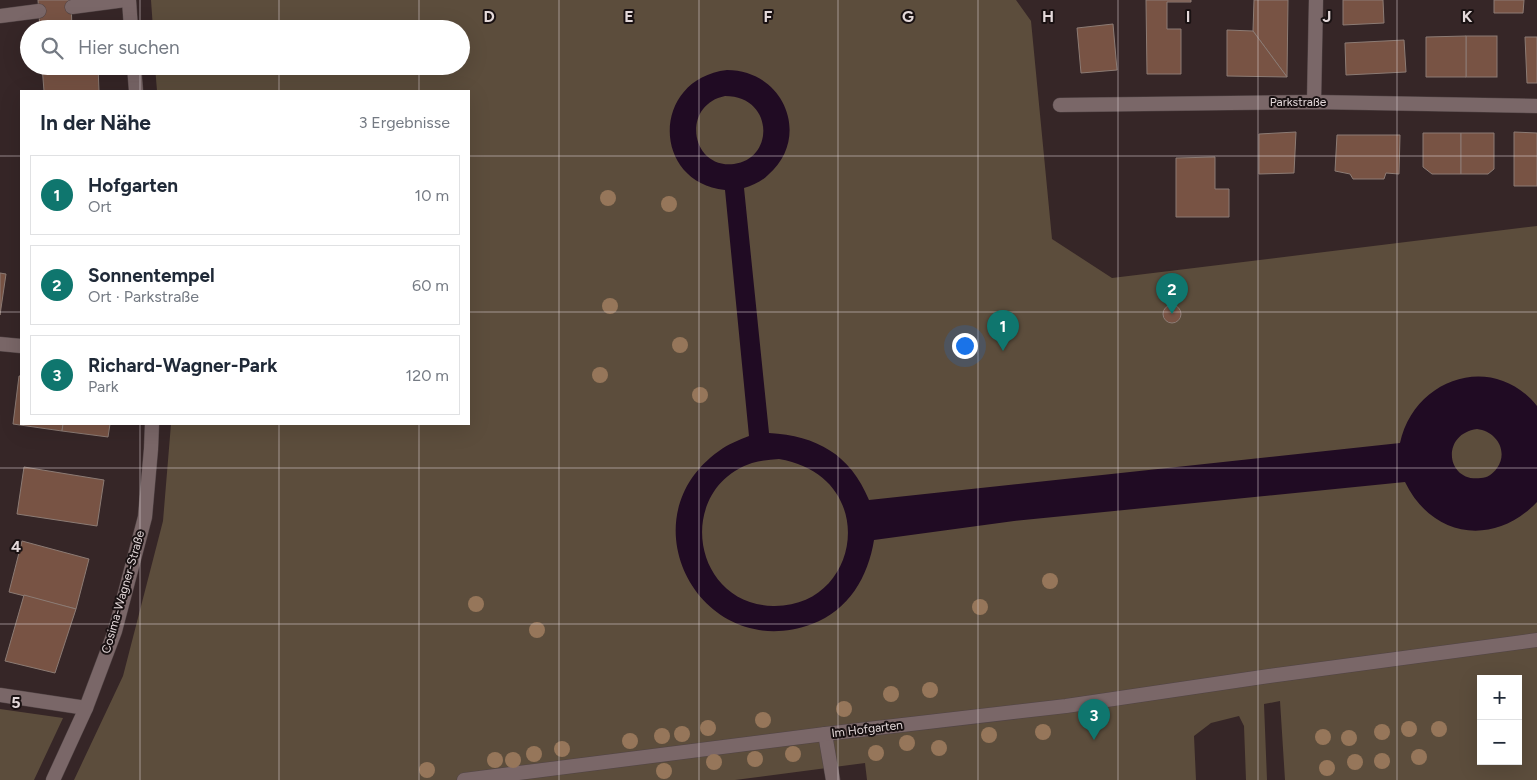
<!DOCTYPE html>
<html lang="de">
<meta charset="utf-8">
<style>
body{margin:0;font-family:Figtree,sans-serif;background:#f6f6f7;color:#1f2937}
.controls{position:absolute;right:15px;bottom:15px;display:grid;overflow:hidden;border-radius:0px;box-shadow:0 5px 20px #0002}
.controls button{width:45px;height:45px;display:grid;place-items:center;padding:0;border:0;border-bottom:1px solid #e0e1e3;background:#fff;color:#1f2937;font:25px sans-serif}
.you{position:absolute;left:964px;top:345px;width:18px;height:18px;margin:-12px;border:4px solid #fff;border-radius:50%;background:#1a73e8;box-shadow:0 0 0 8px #1a73e833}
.badge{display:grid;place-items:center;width:32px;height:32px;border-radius:50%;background:#0f766e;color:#fff;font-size:16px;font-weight:700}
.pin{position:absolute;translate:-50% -41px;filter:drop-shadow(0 1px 2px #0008)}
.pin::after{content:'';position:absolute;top:26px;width:18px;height:15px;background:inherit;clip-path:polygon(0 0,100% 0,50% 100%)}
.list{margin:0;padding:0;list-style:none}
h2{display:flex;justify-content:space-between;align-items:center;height:65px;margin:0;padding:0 20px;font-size:21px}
h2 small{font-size:16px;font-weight:400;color:#747a83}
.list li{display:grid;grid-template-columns:32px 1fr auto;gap:15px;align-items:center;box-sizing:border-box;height:80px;margin:0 10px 10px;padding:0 10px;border:1px solid #e0e1e3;border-radius:0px}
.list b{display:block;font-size:19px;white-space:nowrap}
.list p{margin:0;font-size:16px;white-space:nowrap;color:#747a83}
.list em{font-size:16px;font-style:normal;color:#747a83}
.icon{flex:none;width:28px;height:28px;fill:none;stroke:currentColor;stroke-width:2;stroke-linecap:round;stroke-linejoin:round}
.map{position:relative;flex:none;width:1537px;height:780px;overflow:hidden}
.search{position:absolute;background:#fff;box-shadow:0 5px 20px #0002;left:20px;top:20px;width:450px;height:55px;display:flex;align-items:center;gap:12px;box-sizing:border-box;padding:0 18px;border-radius:28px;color:#747a83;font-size:19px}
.panel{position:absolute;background:#fff;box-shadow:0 5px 20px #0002;left:20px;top:90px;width:450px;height:335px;border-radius:0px}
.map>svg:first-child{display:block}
</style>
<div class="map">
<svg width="1537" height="780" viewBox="0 0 1537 780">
<rect width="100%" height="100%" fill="#362627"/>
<g fill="#5c4d3c" fill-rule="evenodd">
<path d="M151 0H1016L1031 21 1052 239 1112 278 1537 226V780H1285L1280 701 1264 704 1267 780H1246L1244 726 1239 716 1211 723 1194 736 1196 780H867L865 763 735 780H74L123 676 163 521 171 424H469V91H157L155 66H461V29H153ZM1481 679H1518V761H1481Z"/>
<polygon points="0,709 63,718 34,780 0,780"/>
</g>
<path fill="#200b23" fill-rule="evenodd" d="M727 70C784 70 812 137 768 175 761 182 753 185 744 188L769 433C817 436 850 454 869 500L1400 443C1414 378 1493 351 1537 406V502C1494 547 1432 538 1405 482L1014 521 874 540C868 577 849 610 812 624 701 665 623 519 719 451 728 444 739 440 749 436L725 190C651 182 651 79 727 70ZM725 96C774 96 775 159 734 164 690 169 681 105 725 96ZM1477 429C1496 431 1509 451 1497 468 1493 474 1487 478 1481 478 1446 483 1440 434 1477 429ZM779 459C881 476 862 608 773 606 691 604 675 489 752 463 761 460 770 460 779 459Z"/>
<g fill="#785344" stroke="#8c7b74">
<polygon points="38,0 71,0 72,29 40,29"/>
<polygon points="1146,0 1191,0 1191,2 1167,2 1167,29 1181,29 1181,74 1147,74"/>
<polygon points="1254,0 1288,0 1287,77 1253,31"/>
<polygon points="1343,0 1383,0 1384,23 1343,25"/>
<polygon points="1494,0 1524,0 1523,13 1494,13"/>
<polygon points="1113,24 1117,70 1081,73 1077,28"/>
<polygon points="1227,30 1253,31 1287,77 1227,76"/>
<rect x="1466" y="36" width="31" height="41"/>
<polygon points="1466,36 1466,77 1426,77 1426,37"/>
<polygon points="1525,37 1537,37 1537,83 1527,83"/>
<polygon points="1404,40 1406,72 1346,75 1345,43"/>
<polygon points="42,66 98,66 99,91 44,91"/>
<polygon points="1296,132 1294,173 1259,174 1259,134"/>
<polygon points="1514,132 1537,133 1537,186 1514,186"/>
<polygon points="1423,133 1461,133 1461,174 1432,174 1423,167"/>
<polygon points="1461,133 1494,133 1494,169 1488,174 1461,174"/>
<polygon points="1337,135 1400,135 1399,174 1386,173 1384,179 1353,179 1350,174 1335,171"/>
<polygon points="1215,157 1215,189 1229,189 1229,217 1176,217 1176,158"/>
<polygon points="0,273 6,274 0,315"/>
<circle cx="1172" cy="314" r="9"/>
<polygon points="19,376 21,376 21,424 63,424 62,431 13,424"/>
<polygon points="63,424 110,424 108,437 62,431"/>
<polygon points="24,467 104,480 97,526 17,514"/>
<polygon points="22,541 89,559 76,609 9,592"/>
<polygon points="24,595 76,609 55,673 5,661"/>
</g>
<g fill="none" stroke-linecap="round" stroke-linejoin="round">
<g stroke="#514445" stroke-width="15">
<g id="service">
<polyline points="72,7 125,0"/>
<polyline points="0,16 39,11"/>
<polyline points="825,734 833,780"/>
<polyline points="464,780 825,734 1066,706 1269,676 1537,640"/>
</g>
</g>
<g stroke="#514445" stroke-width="15">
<g id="minor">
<polyline points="1314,102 1316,0"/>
<polyline points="1060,105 1314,102 1537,106"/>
<polyline points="0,344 21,346"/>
<polyline points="0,695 86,708"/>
</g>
</g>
<g stroke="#514445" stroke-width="15">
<g id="secondary">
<polyline points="129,0 131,29"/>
<polyline points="134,66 136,91"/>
<polyline points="53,780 86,708 115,631 145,517 151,449 152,424"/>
</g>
</g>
<use href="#service" stroke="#7a6768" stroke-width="14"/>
<use href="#minor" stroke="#7a6768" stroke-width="14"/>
<use href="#secondary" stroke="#7a6768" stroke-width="14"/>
</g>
<g fill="#96765a">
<circle cx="608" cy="198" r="8"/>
<circle cx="669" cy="204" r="8"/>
<circle cx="610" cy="306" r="8"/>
<circle cx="680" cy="345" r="8"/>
<circle cx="600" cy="375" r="8"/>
<circle cx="700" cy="395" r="8"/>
<circle cx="1050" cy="581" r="8"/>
<circle cx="476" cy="604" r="8"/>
<circle cx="980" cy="607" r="8"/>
<circle cx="537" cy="630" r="8"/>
<circle cx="930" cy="690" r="8"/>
<circle cx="891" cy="694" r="8"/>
<circle cx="844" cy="709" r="8"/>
<circle cx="763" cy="720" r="8"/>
<circle cx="708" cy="728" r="8"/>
<circle cx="1409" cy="729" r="8"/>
<circle cx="1439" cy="729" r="8"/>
<circle cx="1043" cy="732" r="8"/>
<circle cx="1382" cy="732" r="8"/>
<circle cx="682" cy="734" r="8"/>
<circle cx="989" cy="735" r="8"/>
<circle cx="662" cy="736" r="8"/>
<circle cx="1323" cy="737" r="8"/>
<circle cx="1349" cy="738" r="8"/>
<circle cx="630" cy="741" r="8"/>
<circle cx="907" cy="743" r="8"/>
<circle cx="939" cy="748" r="8"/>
<circle cx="562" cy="749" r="8"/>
<circle cx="876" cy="753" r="8"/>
<circle cx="534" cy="754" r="8"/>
<circle cx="793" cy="754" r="8"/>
<circle cx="1419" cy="757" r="8"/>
<circle cx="755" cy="759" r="8"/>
<circle cx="495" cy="760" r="8"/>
<circle cx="513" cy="760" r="8"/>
<circle cx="1382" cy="761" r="8"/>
<circle cx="714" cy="762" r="8"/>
<circle cx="1355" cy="762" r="8"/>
<circle cx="1327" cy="768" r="8"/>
<circle cx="427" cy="770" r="8"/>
<circle cx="664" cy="771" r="8"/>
</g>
<path fill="none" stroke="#e4d9da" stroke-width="1" stroke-opacity="0.55" d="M140 0V29M279 0V29M419 0V29M559 0V780M699 0V780M838 0V780M978 0V780M1118 0V780M1258 0V780M1397 0V780M140 66V91M279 66V91M419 66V91M0 156H21M469 156H1537M0 312H21M469 312H1537M140 424V780M279 424V780M419 424V780M0 468H1537M0 624H1537"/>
<g text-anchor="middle" stroke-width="4" stroke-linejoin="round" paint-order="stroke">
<g font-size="12" fill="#e4d9da" stroke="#191112">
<text x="1298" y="106">Parkstraße</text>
<text transform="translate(123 592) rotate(-74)" y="4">Cosima-Wagner-Straße</text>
<text transform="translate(867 729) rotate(-7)" y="4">Im Hofgarten</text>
</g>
</g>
<g font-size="16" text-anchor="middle" font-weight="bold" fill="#e4d9da" stroke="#191112" stroke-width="4" stroke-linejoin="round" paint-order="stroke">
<text x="489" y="22">D</text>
<text x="629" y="22">E</text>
<text x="768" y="22">F</text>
<text x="908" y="22">G</text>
<text x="1048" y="22">H</text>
<text x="1188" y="22">I</text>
<text x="1327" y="22">J</text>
<text x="1467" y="22">K</text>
<text x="16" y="552">4</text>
<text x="16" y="708">5</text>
</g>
</svg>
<div class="controls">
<button>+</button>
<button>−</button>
</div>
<div class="you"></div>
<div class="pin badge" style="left:1003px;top:351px">1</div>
<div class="pin badge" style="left:1172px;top:314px">2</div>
<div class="pin badge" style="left:1094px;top:740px">3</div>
<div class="search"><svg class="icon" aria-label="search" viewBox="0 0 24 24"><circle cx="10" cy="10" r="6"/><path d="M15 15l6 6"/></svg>Hier suchen</div>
<section class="panel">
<h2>In der Nähe<small>3 Ergebnisse</small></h2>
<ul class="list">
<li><span class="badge">1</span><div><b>Hofgarten</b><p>Ort</p></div><em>10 m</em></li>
<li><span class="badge">2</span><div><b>Sonnentempel</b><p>Ort · Parkstraße</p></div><em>60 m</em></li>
<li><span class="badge">3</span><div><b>Richard-Wagner-Park</b><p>Park</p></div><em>120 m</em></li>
</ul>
</section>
</div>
